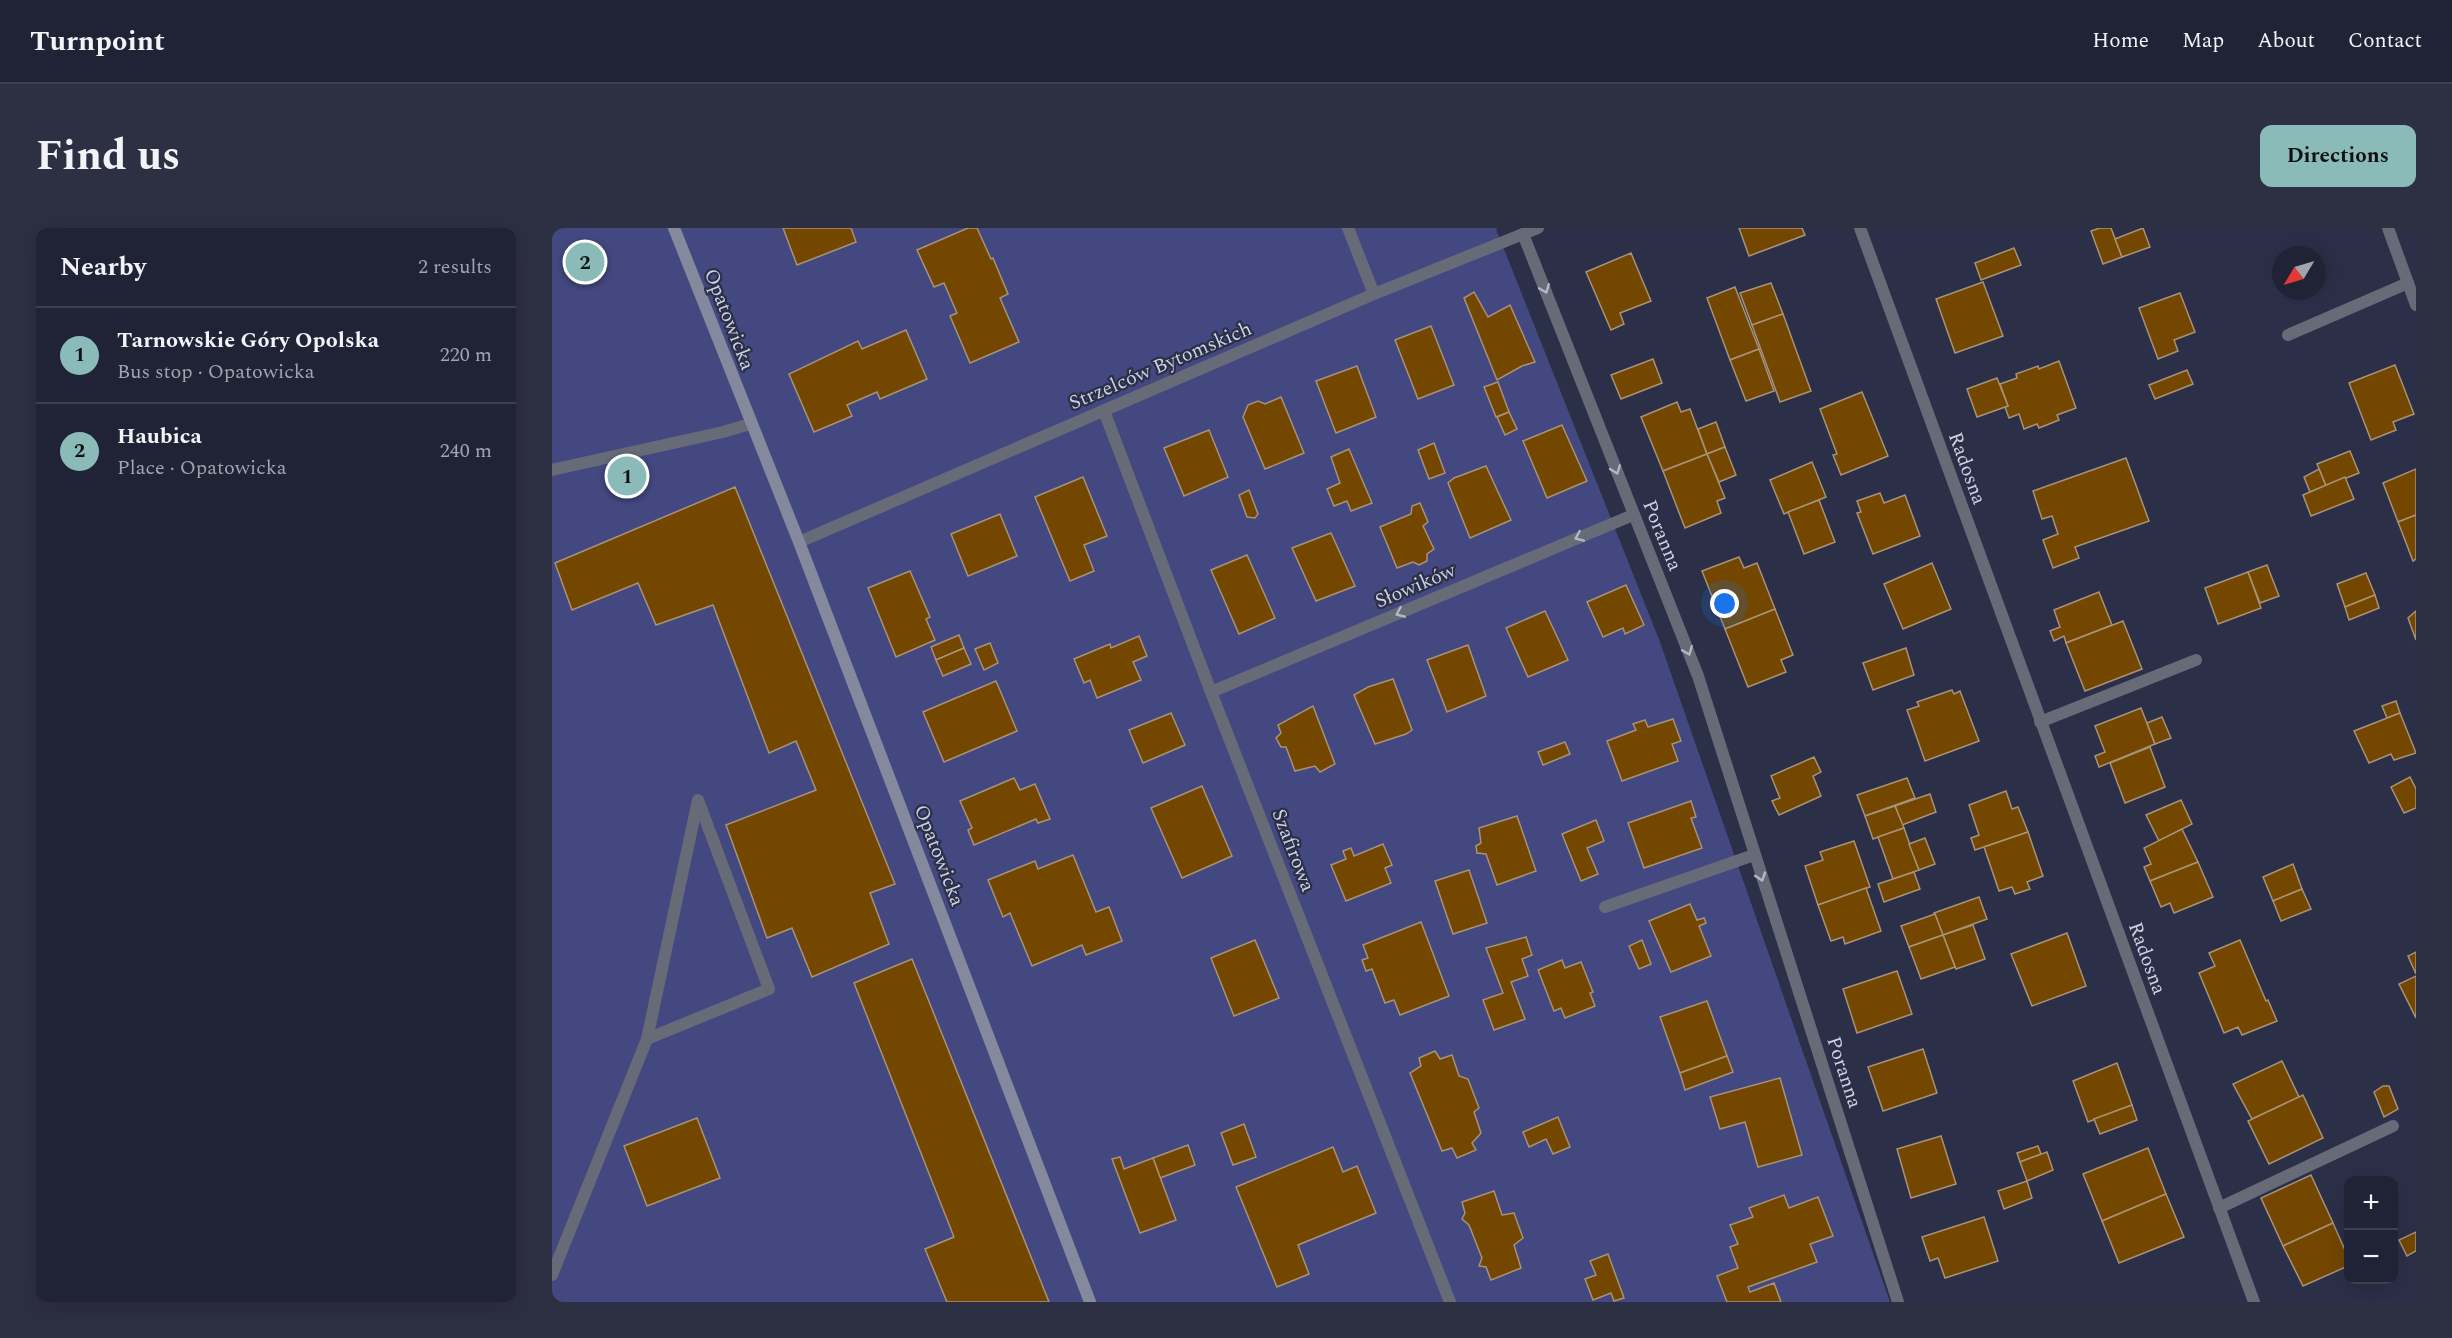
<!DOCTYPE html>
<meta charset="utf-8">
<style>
body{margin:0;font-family:Spectral,serif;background:#2d2f42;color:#f1f3f6}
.controls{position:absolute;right:18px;bottom:18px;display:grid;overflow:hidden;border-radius:12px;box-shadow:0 6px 24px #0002}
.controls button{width:54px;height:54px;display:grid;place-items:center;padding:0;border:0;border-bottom:2px solid #3d4051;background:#202336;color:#f1f3f6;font:30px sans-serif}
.compass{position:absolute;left:1720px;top:18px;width:54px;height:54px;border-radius:50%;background:#202336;box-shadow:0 6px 24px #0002;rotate:232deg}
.you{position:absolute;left:1173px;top:376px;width:21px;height:21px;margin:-15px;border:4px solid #fff;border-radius:50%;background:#1a73e8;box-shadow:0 0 0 9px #1a73e833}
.badge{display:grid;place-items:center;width:39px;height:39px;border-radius:50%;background:#8bbbb9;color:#111;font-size:20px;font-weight:700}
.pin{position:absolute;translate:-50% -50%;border:3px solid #fff;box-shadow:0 2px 6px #0006}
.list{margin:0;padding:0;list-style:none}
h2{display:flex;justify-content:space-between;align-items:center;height:78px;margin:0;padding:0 24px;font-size:26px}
h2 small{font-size:20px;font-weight:400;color:#a2a4ad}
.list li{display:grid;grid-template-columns:39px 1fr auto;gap:18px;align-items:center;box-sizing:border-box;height:96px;padding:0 24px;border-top:2px solid #3d4051}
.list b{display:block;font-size:22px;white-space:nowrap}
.list p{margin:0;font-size:20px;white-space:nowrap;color:#a2a4ad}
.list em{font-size:20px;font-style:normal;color:#a2a4ad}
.map{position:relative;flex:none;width:1864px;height:1074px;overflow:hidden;border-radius:12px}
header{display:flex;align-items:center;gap:36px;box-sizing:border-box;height:84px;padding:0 30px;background:#202336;border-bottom:2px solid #3d4051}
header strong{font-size:28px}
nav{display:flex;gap:33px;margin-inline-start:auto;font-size:21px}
.intro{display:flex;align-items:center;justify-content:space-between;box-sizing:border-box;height:144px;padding:0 36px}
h1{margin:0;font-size:42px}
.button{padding:15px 27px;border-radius:12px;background:#8bbbb9;color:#111;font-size:21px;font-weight:700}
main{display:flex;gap:36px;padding:0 36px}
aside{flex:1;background:#202336;border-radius:12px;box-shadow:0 6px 24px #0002}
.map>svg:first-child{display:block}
</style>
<header>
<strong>Turnpoint</strong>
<nav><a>Home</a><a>Map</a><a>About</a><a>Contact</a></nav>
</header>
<div class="intro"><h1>Find us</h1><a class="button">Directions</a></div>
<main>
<aside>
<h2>Nearby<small>2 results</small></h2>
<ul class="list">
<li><span class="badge">1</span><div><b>Tarnowskie Góry Opolska</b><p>Bus stop · Opatowicka</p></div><em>220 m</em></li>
<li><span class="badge">2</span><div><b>Haubica</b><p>Place · Opatowicka</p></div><em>240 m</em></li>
</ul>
</aside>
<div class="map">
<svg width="1864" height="1074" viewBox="0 0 1864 1074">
<rect width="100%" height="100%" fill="#2b2f48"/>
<polygon fill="#434980" points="0,0 946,0 944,1 1108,414 1338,1074 0,1074"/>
<g fill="#734700" stroke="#a89278" stroke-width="1.5">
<polygon points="231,0 299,0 304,14 245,37"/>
<polygon points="416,0 425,0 439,31 441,30 456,66 448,70 467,114 418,135 398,88 405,85 392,55 382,59 365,22"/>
<polygon points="1187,0 1250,0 1253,7 1197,28"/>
<polygon points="1548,0 1559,0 1570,29 1551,36 1539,3"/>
<polygon points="1591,0 1598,19 1570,29 1563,11"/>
<polygon points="1462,20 1469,37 1429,52 1423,35"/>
<polygon points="1079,25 1099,73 1068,85 1072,96 1059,102 1034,44"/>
<polygon points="1431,54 1451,108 1403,125 1384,71"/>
<polygon points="1219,55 1231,86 1200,97 1188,65"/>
<polygon points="1183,59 1207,121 1178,132 1155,70"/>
<polygon points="922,64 936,89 958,77 983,134 970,138 945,152 912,70"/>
<polygon points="1628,65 1643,104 1622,112 1626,123 1606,131 1587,80"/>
<polygon points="1231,86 1259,163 1228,174 1200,97"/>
<polygon points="879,98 902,157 866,171 843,112"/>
<polygon points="354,102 375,151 328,171 325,164 295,177 300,188 262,204 237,146 306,113 310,121"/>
<polygon points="1207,121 1222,163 1194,173 1178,132"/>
<polygon points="1101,131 1110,155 1069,171 1059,147"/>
<polygon points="1507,133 1524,180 1505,187 1507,192 1487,200 1485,196 1472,201 1467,186 1457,190 1453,179 1456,178 1448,156 1465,150 1464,146 1486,138 1487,141"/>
<polygon points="1843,137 1862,186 1841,194 1844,202 1819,212 1797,155"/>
<polygon points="805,138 824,189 784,205 764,153"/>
<polygon points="1635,142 1641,156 1603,171 1597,157"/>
<polygon points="1445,150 1456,178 1425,189 1415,161"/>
<polygon points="946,154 957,184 944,189 932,159"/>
<polygon points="1310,164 1336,228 1289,247 1281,227 1285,226 1268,181"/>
<polygon points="729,169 752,225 713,241 691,189 696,177 706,173 713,176"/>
<polygon points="1125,174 1129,184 1138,181 1155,226 1111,243 1089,189"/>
<polygon points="957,184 965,201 953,207 945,189"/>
<polygon points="1164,194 1173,219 1155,226 1146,201"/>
<polygon points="1010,197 1035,253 995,270 971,213"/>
<polygon points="657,202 676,249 632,268 612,220"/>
<polygon points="882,215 893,245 877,251 866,222"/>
<polygon points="1173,219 1184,247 1167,254 1155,226"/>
<polygon points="797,221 820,275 799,283 795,273 782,278 775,261 788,255 779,229"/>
<polygon points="1798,223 1807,245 1774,258 1765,236"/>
<polygon points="1155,226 1173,270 1165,273 1169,285 1133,300 1111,243"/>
<polygon points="1574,230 1597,293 1523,319 1527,330 1501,340 1491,312 1506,306 1500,288 1490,291 1481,263"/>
<polygon points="1260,234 1274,269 1232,286 1218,252"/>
<polygon points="934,238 959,292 918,310 896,255 902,250"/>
<polygon points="1767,241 1774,258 1758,264 1752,249"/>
<polygon points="1864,241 1864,287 1846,294 1831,255"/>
<polygon points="531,249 555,308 532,317 542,343 518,353 483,269"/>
<polygon points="1793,249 1802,271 1759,288 1751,267"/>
<polygon points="183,259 343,656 318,665 337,716 260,749 240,700 215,710 174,597 264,562 244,513 217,525 161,377 104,397 86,355 20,382 3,335"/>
<polygon points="697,262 706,286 703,290 695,289 687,267"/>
<polygon points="1328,265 1332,275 1353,267 1368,308 1321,326 1305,285 1309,284 1305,273"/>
<polygon points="1267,272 1283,314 1252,326 1236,284"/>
<polygon points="868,275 876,294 871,298 882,321 875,326 875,333 867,337 861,334 845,340 828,299 859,286 860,278"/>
<polygon points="448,286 465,328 416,348 399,306"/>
<polygon points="1864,287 1864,331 1861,333 1846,294"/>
<polygon points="779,305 803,358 764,373 740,320"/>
<polygon points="695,327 723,390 687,406 659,342"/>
<polygon points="1187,329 1192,340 1205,335 1223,381 1173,401 1150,343"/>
<polygon points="1380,335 1399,381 1351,401 1332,356"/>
<polygon points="1715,337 1727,368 1708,375 1696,344"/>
<polygon points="358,343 378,389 374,391 383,412 344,429 316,360"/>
<polygon points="1696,344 1709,380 1666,396 1653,360"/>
<polygon points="1814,345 1823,367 1793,379 1785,356"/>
<polygon points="1074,357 1092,397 1073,406 1071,400 1051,409 1035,374"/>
<polygon points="1547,364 1560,397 1514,415 1512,408 1502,413 1498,403 1508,399 1502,382"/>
<polygon points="1823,367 1827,380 1797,392 1793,379"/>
<polygon points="1223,381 1241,427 1229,432 1234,444 1196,459 1173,401"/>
<polygon points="993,383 1016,432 976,449 954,400"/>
<polygon points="1864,383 1864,412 1856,390"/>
<polygon points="1571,393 1590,441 1533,463 1514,415"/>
<polygon points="407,407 412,420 384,432 379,419"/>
<polygon points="587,408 595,428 581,434 589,452 545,470 538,452 532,455 522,431 558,416 559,420"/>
<polygon points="438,415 446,435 432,442 423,421"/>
<polygon points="916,417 934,468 895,484 875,432"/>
<polygon points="412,420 419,436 391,448 384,432"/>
<polygon points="1354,420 1362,447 1321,462 1311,435"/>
<polygon points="841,451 860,502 854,506 823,516 802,467 816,459"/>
<polygon points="444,453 465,503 392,534 371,484"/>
<polygon points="1400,462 1402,466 1408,463 1427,513 1373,533 1355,482 1367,478 1365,474"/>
<polygon points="1844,473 1848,485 1835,490 1830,478"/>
<polygon points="761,478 783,536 768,544 763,538 743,543 734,519 729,519 724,510 729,505 726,497"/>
<polygon points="1589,480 1603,516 1547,539 1543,528 1553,524 1543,498"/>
<polygon points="619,485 633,517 591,535 577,502"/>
<polygon points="1848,485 1864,525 1842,532 1839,526 1817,535 1802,503"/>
<polygon points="1610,489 1619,510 1603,516 1595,495"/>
<polygon points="1121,491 1129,513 1120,516 1126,533 1070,553 1055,513 1084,502 1081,496 1093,492 1096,499"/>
<polygon points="1013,514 1018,526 991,537 986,524"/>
<polygon points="1598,519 1613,559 1573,575 1558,535"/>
<polygon points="1262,529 1269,544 1261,548 1269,568 1227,587 1220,573 1228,570 1219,548"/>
<polygon points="1858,549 1864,561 1864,580 1852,585 1839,559"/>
<polygon points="462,550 468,562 483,556 498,591 486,595 484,591 422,617 416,602 420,600 408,573"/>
<polygon points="1355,550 1363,570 1313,588 1305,567"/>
<polygon points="650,558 680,628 630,650 599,580"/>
<polygon points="1454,563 1460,581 1466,579 1476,604 1423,622 1419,610 1427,607 1417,577"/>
<polygon points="1378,566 1384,584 1350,597 1343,578"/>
<polygon points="1629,572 1640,596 1607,613 1594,587"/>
<polygon points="1139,573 1144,589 1139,590 1150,620 1092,640 1076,595"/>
<polygon points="1343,578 1352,600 1321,611 1313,588"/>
<polygon points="965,588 984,643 945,657 934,626 925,625 924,618 929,615 927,600"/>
<polygon points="1044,592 1052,613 1035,620 1046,646 1029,653 1010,606"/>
<polygon points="1352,600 1367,642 1341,651 1326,609"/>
<polygon points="1630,601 1646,634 1598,653 1592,639 1599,636 1592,620"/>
<polygon points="1476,604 1491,648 1475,654 1478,661 1463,666 1460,659 1447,663 1432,619"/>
<polygon points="1373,610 1383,636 1367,642 1357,616"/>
<polygon points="1302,613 1318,659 1266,677 1253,638 1271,632 1268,624"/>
<polygon points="831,616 840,637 833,640 839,655 794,673 779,637 794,631 791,623 799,620 802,628"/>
<polygon points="521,627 544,684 557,679 570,713 534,727 530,717 480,738 458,685 451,689 436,652 483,633 486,641"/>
<polygon points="1646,634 1661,669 1622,685 1618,675 1609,679 1598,653"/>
<polygon points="1741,636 1750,661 1721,673 1711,649"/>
<polygon points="917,642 935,695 901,706 883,653"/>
<polygon points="1362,644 1368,661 1332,674 1326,656"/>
<polygon points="1314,660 1329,703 1293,716 1291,709 1279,713 1266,677"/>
<polygon points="1750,661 1759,681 1729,693 1721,673"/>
<polygon points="1427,669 1435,691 1391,707 1382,685"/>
<polygon points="1138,676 1145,692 1152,690 1154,695 1147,698 1159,728 1119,744 1097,693"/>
<polygon points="1383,686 1391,707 1357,719 1349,698"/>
<polygon points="869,694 897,768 848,787 842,772 833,775 820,741 814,743 810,732 816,730 811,717"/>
<polygon points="1421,697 1433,731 1404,741 1391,707"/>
<polygon points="1515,705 1534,758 1480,778 1459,726"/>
<polygon points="1391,707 1403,739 1369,751 1357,719"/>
<polygon points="974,709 980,727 970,731 976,748 959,754 973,791 942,802 931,772 951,765 934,720"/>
<polygon points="703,712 727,770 682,788 659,730"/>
<polygon points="1090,712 1099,736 1087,741 1077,718"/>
<polygon points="1688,712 1714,773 1716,772 1725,793 1690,807 1686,799 1672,805 1647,745 1663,738 1657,725"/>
<polygon points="1864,724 1864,746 1856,728"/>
<polygon points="360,731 497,1074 395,1074 373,1021 402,1009 302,755"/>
<polygon points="1010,732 1013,740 1029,734 1041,764 1038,765 1043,778 1013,790 1009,780 1002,783 986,742"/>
<polygon points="1345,743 1360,786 1305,805 1291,761"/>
<polygon points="1864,748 1864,790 1847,756"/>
<polygon points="1155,773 1175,828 1128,845 1108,789"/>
<polygon points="1371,821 1385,865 1331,883 1316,839"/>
<polygon points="883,823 888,831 900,827 907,848 916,851 927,880 922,884 929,905 920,915 924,922 905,930 900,920 890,923 858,845 869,838 867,830"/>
<polygon points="1175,828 1181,844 1133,862 1128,845"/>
<polygon points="1730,833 1747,869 1700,891 1681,856"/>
<polygon points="1565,835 1580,877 1536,894 1521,853"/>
<polygon points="1228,850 1250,927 1206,939 1193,894 1168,901 1158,869"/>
<polygon points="1831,858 1837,858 1846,881 1832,889 1822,864"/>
<polygon points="1751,867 1771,910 1717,936 1696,893"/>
<polygon points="1580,877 1585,892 1548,906 1542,891"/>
<polygon points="1006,889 1018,919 1001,926 994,911 977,919 971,904"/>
<polygon points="145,890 168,950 95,978 72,918"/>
<polygon points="692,896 704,929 681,937 669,905"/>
<polygon points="1389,908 1404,956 1359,970 1345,921"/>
<polygon points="636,917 643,937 608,950 601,930"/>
<polygon points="1486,918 1489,926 1468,934 1465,925"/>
<polygon points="781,919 791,944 805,938 824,985 746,1017 757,1046 725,1059 684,959"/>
<polygon points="1596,920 1614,966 1550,993 1531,946"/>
<polygon points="1495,924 1501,942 1475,953 1468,934"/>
<polygon points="568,929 572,941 601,930 624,992 588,1005 560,931"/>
<polygon points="1759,947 1781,995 1731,1018 1709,970"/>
<polygon points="1475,953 1480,970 1452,981 1446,963"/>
<polygon points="942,963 950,987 962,985 971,1010 962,1017 969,1040 939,1052 934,1039 927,1038 930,1030 917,997 910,991 913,985 910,974"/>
<polygon points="1614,966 1632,1009 1567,1035 1550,993"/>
<polygon points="1232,967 1237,980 1266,969 1281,1008 1258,1016 1265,1034 1196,1059 1198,1064 1222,1055 1229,1074 1175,1074 1165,1048 1186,1040 1178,1019 1186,1016 1178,997 1201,989 1197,980"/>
<polygon points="1432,989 1446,1033 1393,1050 1386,1030 1378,1033 1370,1009"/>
<polygon points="1781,995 1796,1029 1796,1038 1751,1058 1731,1018"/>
<polygon points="1864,1004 1864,1023 1855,1028 1847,1012"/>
<polygon points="1056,1026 1072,1070 1062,1073 1059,1065 1041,1072 1033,1051 1044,1047 1038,1033"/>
</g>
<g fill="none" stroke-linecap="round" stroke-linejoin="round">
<g stroke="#676a77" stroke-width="12">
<polyline points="1736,107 1856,55"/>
<polyline points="1488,494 1644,432"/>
<polyline points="1053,679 1202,627"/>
<polyline points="1667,980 1841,898"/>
<polyline points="0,1047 95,811 146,572 217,761 95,811"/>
</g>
<g stroke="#676a77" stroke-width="12">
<polyline points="796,0 822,66"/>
<polyline points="1308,0 1702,1074"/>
<polyline points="1836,0 1864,77"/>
<polyline points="971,6 1146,448 1346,1074"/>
<polyline points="552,183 659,464 898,1074"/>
<polyline points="0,242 171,204 198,196"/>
<polyline points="247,314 822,66 986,0"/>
<polyline points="659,464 1081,287"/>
</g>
<polyline stroke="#85899d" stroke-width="12" points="122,0 247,314 538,1074"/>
</g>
<defs><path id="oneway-chevron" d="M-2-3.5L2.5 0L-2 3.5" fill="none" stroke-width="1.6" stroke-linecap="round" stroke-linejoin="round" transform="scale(1.5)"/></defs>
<g stroke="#b4b7c6">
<use href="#oneway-chevron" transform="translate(993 61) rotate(68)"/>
<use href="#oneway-chevron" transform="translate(1064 242) rotate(69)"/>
<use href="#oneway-chevron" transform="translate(1027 309) rotate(157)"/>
<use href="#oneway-chevron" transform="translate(848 385) rotate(157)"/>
<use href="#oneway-chevron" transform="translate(1136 423) rotate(68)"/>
<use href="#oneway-chevron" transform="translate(1209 649) rotate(72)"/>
</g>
<g text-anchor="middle" stroke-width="4.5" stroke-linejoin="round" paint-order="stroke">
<g font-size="20" fill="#ced1e1" stroke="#2b2f48">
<text transform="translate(178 91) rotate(69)" y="7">Opatowicka</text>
<text transform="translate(608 137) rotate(-23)" y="7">Strzelców Bytomskich</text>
<text transform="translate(1416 240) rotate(70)" y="7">Radosna</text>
<text transform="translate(1111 307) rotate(68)" y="7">Poranna</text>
<text transform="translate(863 357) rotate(-23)" y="7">Słowików</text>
<text transform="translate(742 622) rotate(69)" y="7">Szafirowa</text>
<text transform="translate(388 627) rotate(69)" y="7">Opatowicka</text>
<text transform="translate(1596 730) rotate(70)" y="7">Radosna</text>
<text transform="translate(1293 844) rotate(72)" y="7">Poranna</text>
</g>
</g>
</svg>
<div class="controls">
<button>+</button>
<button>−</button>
</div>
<svg class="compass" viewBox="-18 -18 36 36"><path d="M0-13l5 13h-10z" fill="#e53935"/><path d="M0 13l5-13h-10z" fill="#a2a4ad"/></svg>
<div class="you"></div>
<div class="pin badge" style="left:75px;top:248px">1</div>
<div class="pin badge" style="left:33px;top:34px">2</div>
</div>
</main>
